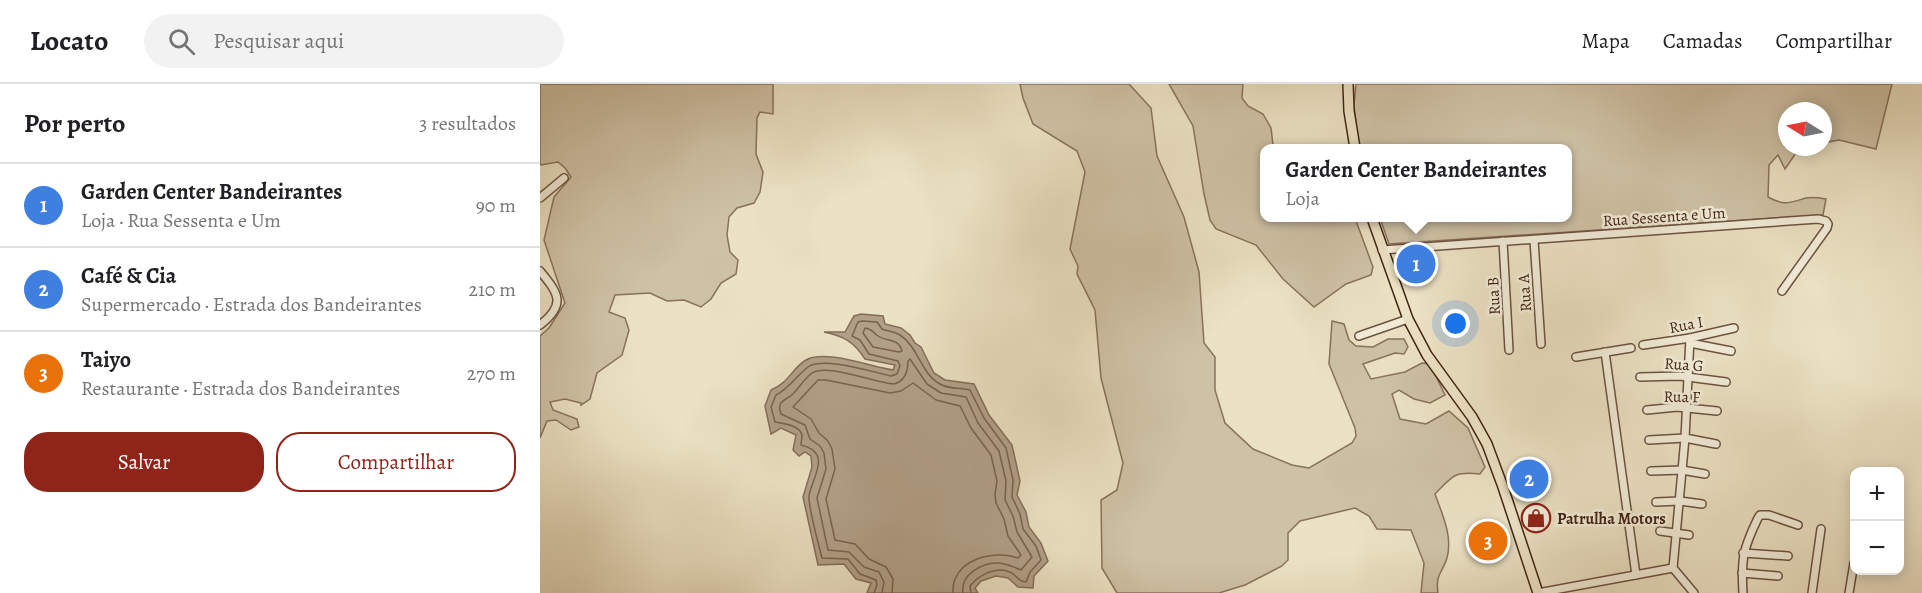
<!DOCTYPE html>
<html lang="pt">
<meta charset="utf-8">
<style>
body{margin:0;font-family:Alegreya,serif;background:#f2f2f2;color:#202124}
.controls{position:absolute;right:18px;bottom:18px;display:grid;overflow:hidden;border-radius:12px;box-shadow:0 3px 15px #0003}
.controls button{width:54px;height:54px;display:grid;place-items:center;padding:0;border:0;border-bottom:2px solid #e0e0e0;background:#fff;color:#202124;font:30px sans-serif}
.compass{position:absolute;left:1238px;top:18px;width:54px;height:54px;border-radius:50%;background:#fff;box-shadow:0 3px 15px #0003;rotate:280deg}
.you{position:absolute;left:916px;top:240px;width:21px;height:21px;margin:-15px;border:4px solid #fff;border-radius:50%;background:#1a73e8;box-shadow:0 0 0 9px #1a73e833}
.badge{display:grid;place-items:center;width:39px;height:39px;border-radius:50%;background:#8f2418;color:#fff;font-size:20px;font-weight:700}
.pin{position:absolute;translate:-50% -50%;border:3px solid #fff;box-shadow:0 2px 6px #0006}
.popup{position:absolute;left:720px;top:60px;width:312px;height:78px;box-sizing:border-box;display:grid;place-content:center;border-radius:12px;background:#fff;filter:drop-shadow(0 2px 4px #0005);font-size:20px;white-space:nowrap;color:#757577}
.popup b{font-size:22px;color:#202124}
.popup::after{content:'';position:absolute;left:50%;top:100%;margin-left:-12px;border:12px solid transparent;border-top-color:#fff}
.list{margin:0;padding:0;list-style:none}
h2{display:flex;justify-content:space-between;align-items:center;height:78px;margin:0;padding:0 24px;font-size:26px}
h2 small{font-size:20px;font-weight:400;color:#757577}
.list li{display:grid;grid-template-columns:39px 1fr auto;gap:18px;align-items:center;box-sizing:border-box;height:84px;padding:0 24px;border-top:2px solid #e0e0e0}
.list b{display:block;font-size:22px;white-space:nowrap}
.list p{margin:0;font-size:20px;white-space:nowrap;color:#757577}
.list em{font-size:20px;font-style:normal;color:#757577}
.actions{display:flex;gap:12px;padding:18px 24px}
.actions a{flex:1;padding:14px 0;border:2px solid #8f2418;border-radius:24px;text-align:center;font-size:21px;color:#8f2418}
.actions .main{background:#8f2418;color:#fff}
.icon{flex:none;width:33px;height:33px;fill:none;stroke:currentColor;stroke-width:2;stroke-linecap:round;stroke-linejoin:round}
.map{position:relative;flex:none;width:1382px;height:509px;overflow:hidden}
header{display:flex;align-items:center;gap:36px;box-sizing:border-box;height:84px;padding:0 30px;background:#fff;border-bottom:2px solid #e0e0e0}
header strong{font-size:28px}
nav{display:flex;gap:33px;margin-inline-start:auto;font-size:21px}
.search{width:420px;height:54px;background:#f2f2f2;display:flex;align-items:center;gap:15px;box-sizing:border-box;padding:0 21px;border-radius:33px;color:#757577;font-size:22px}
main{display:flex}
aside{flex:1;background:#fff}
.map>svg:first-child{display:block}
</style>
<header>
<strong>Locato</strong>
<div class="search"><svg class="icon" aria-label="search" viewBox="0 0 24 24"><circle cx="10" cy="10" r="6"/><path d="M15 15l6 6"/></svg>Pesquisar aqui</div>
<nav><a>Mapa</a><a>Camadas</a><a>Compartilhar</a></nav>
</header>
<main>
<aside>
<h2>Por perto<small>3 resultados</small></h2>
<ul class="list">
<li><span class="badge" style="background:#3f7fe0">1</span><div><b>Garden Center Bandeirantes</b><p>Loja · Rua Sessenta e Um</p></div><em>90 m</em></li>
<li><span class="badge" style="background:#3f7fe0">2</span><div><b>Café &amp; Cia</b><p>Supermercado · Estrada dos Bandeirantes</p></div><em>210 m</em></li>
<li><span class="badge" style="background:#e8710a">3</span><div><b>Taiyo</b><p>Restaurante · Estrada dos Bandeirantes</p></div><em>270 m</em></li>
</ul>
<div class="actions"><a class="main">Salvar</a><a>Compartilhar</a></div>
</aside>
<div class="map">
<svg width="1382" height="509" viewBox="0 0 1382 509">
<rect width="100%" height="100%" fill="#ebe1c3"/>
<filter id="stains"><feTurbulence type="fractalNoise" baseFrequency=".00333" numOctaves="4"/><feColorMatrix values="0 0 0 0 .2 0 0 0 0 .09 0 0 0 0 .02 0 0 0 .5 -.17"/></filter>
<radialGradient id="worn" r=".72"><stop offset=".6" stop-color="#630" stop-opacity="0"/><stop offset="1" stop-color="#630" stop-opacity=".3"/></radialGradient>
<g fill="#cec1a5" stroke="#88725c" stroke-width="1.5">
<polygon points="0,0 233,0 233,30 220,28 217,34 216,70 223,88 220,108 214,119 197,124 189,133 187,151 190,168 198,176 196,190 181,199 171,215 161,223 144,216 127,217 110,209 75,211 69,228 85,234 89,246 82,271 57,289 50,315 41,321 41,319 25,315 10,318 13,326 37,335 39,343 31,346 16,336 7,337 0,354 0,252 9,244 25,219 4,156 14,113 31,93 25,84 18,78 0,81"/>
<path d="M480 0H589L611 24 617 72 644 133 659 188 664 259 675 273V306L685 339 713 365 752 381 769 384 812 359 816 352 815 344 789 280 792 237 804 240 809 256 816 262 833 263 848 255H864L868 263 864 270 855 269 823 280 831 295 865 288 882 279 890 280 905 311 890 319 874 315 859 306 852 310 860 335 886 340 909 327 928 344 945 383 940 390C913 387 913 392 895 410 902 430 913 452 907 474 903 489 895 489 898 509H881L884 479 871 446 837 445 829 432 815 424 760 437 748 449V476L742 482 705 501 679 509H577L562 484 561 416 577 406 583 379 561 294 555 226 537 190 538 182 530 165 545 88 537 67 493 40 483 14Z"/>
<polygon points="629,0 703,0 702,14 708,22 723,30 731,44 733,61 735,64 724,64 724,134 815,134 833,183 831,191 806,200 774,223 743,195 716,161 676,145 670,136 664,110 653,42"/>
<path d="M816 0H1352L1336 65 1299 56 1283 59V27H1247V63H1260L1245 85 1238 71 1229 81 1228 113C1244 122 1249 119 1266 114 1272 113 1280 114 1286 115L1283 131 849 160 840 134H1028V64H819L814 22Z"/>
</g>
<path fill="#b1a088" stroke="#846e5a" stroke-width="1.5" d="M321 230 343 232 345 240 361 244 370 251 375 259 381 263 394 289 405 296 434 300 449 331 472 361 480 397 477 411 486 428 489 443 501 459 508 477 494 492 493 504 478 503 468 494 456 492 441 497 435 504 438 509H327L331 499 316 495 304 480 278 481 263 413 272 383 271 372 265 368 259 372 253 366 256 351 241 344 231 350 225 322 231 306C250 298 252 284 266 276 284 265 332 283 353 286L355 281 325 275C314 258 304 252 284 248H305L314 232Z"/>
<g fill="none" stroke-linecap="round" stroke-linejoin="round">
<g stroke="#79624e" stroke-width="1.5">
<path d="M325 244C333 245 332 248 338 252 347 258 359 254 362 267L359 268 333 263 323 249Z"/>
<path d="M334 509 337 501 336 496 320 490 308 475 282 474C279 462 268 422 269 412 272 393 293 369 261 361 261 358 262 354 262 351 260 341 242 339 235 338L231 323 236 311C250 304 256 292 268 283 282 272 333 288 351 292L357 290 360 282 358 277 329 270 320 256 312 252 318 238 322 237 337 238 342 245C347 247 355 248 360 251 379 263 381 292 402 301 410 305 422 304 430 306L444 334 466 364 473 396 472 413 480 430 483 445 496 462 501 476 490 488 486 498C478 498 477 491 470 488 455 482 439 491 430 502L431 509"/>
<path d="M342 509 344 498 339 488 324 483 309 468 288 466 277 414 286 385 284 369 280 362 270 355 265 341 241 330C236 317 245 317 253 310 259 304 264 295 272 289 286 279 335 299 354 300 365 297 368 288 368 277L370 275 387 300 401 309 426 313 438 339 459 367 466 397 465 416 473 432 477 448 492 473 481 486C474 483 468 480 459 479 442 478 420 491 423 509"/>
<path d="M352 509 353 495 346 483 329 475 315 460 295 456 286 415 295 385 292 365 288 357 279 349 271 335 253 323 278 296H286L350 309 361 307 373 299 396 316 420 322 431 344 451 371 457 397 455 410 456 419 464 435 468 452 481 471 478 474C453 465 411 476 413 509"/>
</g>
<g stroke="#6c5240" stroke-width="10">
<g id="minor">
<polyline points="0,114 24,94"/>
<polyline points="994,156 1001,260"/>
<polyline points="963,157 969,266"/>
<polyline points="842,166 1278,135 1286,137 1288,140 1287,144 1242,207"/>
<path d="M0 187C18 209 27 220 0 241"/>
<polyline points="819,252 868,235"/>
<polyline points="1150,259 1191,267"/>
<polyline points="1103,261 1150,254 1194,244"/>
<polyline points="1065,268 1096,491"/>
<polyline points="1036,273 1091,264"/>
<polyline points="1100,293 1140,292 1186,298"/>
<polyline points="1107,326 1137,323 1177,327"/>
<polyline points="1109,356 1145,354 1176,360"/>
<polyline points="1111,387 1142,386 1165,390"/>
<polyline points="1116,418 1140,417 1162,420"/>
<polyline points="1120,447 1149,451"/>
<polyline points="1203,469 1248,472"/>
<polyline points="1133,484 1145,354 1150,254"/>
<polyline points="1133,484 1154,509"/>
<polyline points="1202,489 1238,492"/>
<polyline points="998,509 1133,484"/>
<path d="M1203 509C1201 474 1203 465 1218 434L1220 431H1229L1258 441"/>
<polyline points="1272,509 1281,445"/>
<polyline points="1309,509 1314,479"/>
</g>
</g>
<g stroke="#412314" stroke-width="12">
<g id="major">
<polyline points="808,0 809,27 815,64"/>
<polyline points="832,134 868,235 887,271 932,333 947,360 963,403 998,509"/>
</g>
</g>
<use href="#minor" stroke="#f2ecd8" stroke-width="7"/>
<use href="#major" stroke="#ebe1c3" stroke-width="9"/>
</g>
<defs>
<g id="shop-ring" transform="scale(1.5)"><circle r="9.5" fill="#f2ecd8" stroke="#8f2418" stroke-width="1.5"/><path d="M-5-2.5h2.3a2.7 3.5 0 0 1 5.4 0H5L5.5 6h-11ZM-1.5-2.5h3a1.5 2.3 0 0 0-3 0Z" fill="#8f2418"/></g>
</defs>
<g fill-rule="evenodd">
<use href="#shop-ring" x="996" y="434"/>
</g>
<g text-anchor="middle" stroke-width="5" stroke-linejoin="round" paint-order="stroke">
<g font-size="16" fill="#412314" stroke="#f2ecd8">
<text transform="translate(1124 132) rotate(-4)" y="6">Rua Sessenta e Um</text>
<text transform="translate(984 209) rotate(-94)" y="6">Rua A</text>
<text transform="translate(953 212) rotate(-93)" y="6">Rua B</text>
<text transform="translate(1146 240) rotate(-11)" y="6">Rua I</text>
<text transform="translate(1144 280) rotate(4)" y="6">Rua G</text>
<text transform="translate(1142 312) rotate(1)" y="6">Rua F</text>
</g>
<g font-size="16" font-weight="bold" fill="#412314" stroke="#f2ecd8" text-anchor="start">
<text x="1017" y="440">Patrulha Motors</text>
</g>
</g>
<rect width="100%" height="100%" filter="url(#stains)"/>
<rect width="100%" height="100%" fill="url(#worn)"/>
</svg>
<div class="controls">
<button>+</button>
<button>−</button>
</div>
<svg class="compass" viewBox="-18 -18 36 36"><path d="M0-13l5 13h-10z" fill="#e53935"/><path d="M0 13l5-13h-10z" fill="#757577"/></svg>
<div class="you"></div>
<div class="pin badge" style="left:876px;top:180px;background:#3f7fe0">1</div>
<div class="popup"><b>Garden Center Bandeirantes</b>Loja</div>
<div class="pin badge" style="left:989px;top:395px;background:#3f7fe0">2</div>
<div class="pin badge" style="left:948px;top:457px;background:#e8710a">3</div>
</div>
</main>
